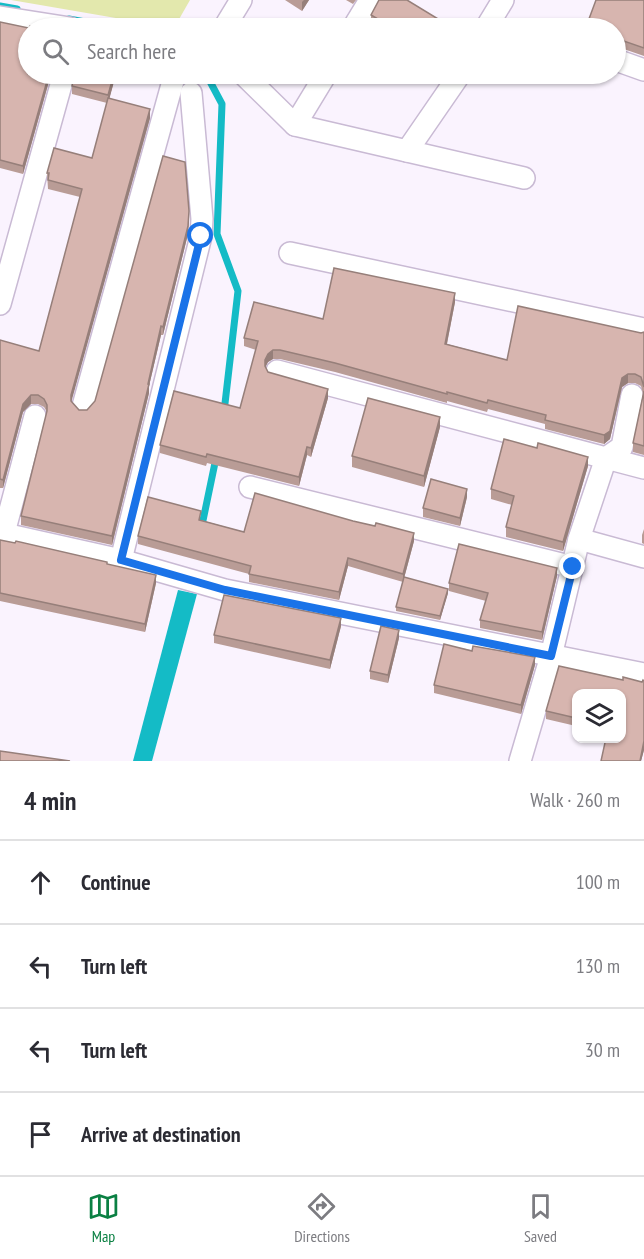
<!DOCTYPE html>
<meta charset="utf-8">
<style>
body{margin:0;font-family:"PT Sans Narrow",sans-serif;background:#f2f2f3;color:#2b2b33}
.controls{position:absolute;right:18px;bottom:18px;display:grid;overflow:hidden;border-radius:12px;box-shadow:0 2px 4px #0004}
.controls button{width:54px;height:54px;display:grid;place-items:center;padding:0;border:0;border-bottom:2px solid #e1e1e2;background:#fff;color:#2b2b33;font:30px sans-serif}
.stop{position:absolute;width:18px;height:18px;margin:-14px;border:4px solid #1a73e8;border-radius:50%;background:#fff}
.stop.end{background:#1a73e8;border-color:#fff;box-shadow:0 2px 6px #0008}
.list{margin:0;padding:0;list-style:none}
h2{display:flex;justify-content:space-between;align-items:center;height:78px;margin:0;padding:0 24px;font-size:26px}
h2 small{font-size:20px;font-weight:400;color:#7c7c81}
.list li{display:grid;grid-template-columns:39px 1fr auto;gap:18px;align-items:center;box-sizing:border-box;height:84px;padding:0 24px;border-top:2px solid #e1e1e2}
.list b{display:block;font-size:22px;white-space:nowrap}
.list em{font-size:20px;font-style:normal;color:#7c7c81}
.icon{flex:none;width:33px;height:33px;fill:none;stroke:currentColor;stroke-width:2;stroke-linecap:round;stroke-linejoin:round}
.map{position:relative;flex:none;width:644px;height:761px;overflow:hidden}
.search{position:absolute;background:#fff;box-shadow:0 2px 4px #0004;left:18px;right:18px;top:18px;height:66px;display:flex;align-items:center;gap:15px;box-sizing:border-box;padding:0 21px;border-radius:33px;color:#7c7c81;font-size:22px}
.sheet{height:414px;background:#fff}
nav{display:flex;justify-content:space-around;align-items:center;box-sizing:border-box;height:84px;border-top:2px solid #e1e1e2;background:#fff;font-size:16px;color:#7c7c81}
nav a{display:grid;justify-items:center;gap:3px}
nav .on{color:#0b8043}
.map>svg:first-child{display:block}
</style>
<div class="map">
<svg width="644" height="761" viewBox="0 0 644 761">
<rect width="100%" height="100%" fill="#faf3fe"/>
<polygon fill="#e3e8ad" points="11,0 190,0 174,28"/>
<polygon fill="#14bbc6" points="178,590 197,594 152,761 133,761"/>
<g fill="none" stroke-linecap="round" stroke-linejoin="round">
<g stroke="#14bbc6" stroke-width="7">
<polyline points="0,6 17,9"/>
<polyline points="69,19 117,28"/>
<polyline points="206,74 222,104 217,234 238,291 224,412"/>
<polyline points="201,530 216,458"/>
</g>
<g stroke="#c9bad4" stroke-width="24">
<g id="street">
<polyline points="0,17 70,28"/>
<polyline points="224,28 241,0"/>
<polyline points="353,28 370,0"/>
<polyline points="486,28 503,0"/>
<polyline points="616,60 644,70"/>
<polyline points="243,74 295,125 407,151 460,74"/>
<polyline points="295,125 326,74"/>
<polyline points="407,151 524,178"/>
<polyline points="290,253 644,329"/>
<polyline points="0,304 64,74"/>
<polyline points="277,371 644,468"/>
<polyline points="83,406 173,81 174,78 170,74"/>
<polyline points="250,487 573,567"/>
<polyline points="0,533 121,560 225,590 644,674"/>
<polyline points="4,533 35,416"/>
<polyline points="579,539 644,557"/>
<polyline points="121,560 201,236 202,219 191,93"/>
<polyline points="520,761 551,656 579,539 606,458 622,447 632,395"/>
</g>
</g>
<use href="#street" stroke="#fff" stroke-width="21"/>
</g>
<g fill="#b99c96">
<polygon points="285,0 309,0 302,11"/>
<polygon points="346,0 356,0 353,4"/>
<polygon points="644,0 644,56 615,46 615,28 586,28 586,27"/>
<polygon points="371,15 453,28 379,28 371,23"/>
<polygon points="0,22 28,74 51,74 23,174 0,168"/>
<polygon points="116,74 109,99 150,118 71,401 79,410 87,410 95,401 189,219 188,234 163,335 161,335 149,386 149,393 112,545 21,525 21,516 47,412 44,407 38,404 31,404 23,412 3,488 0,488 0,340 39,351 80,197 48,189 47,173 92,158 107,103 72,94 72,86"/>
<polygon points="455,302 447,344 507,360 644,332 644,455 633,452 633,443 643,394 641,386 635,383 628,383 622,387 610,439 604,444 545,429 545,424 488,409 487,412 447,401 447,403 335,372 280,359 273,359 268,362 265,367 268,372 328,398 311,457 307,455 299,486 207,463 206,466 160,453 160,445 240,408 256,350 244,346 244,338 323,319"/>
<polygon points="440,427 424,487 352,467 352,456"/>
<polygon points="588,466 563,551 506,537 506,527 512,505 491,499 491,489"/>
<polygon points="467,497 460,526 423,517 423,508"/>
<polygon points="201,520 244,532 414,541 403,582 348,566 339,600 249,582 249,574 138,544 138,536"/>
<polygon points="644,529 644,544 642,543 642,535"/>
<polygon points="0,540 107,564 156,583 145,632 0,601"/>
<polygon points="557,576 542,640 480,628 480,620 486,601 449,591 449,583"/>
<polygon points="448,593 440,620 396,611 396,607"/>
<polygon points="341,626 330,669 214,643 214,635"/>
<polygon points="399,638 388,683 370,679 370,671"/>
<polygon points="535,665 521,714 434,693 434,685"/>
<polygon points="559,666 623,680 623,677 642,682 643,680 644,681 644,750 641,761 601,761 606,738 621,738 621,693 576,693 576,726 546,719 546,711"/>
</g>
<g fill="#967f7a">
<polygon points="304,0 309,0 302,11 302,2"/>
<polygon points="49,74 51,74 23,174 23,166"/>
<polygon points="114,74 116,74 108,104 108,95"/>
<polygon points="150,109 150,118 71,403 71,395"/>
<polygon points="189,211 188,234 163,335 163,327"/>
<polygon points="455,293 455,302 445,353 445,344"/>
<polygon points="161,326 161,335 149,386 149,393 112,545 112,536"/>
<polygon points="273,350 273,359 268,362 265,368 265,360 268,354"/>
<polygon points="628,374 628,383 622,387 610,439 604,444 604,435 622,378"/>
<polygon points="328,389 328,398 311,457 311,448"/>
<polygon points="31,395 31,404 23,412 3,488 3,480 23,404"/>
<polygon points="440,417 440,427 424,487 424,476"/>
<polygon points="307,447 307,455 299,486 299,477"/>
<polygon points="588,457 588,466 563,551 563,542"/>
<polygon points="467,489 467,497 460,526 460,518"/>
<polygon points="414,533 414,541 403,582 403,574"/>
<polygon points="348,558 348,566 339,600 339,592"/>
<polygon points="557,568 557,576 542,640 542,632"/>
<polygon points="156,575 156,583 145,632 145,624"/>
<polygon points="448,589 448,593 440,620 440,616"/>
<polygon points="341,618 341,626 330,669 330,660"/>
<polygon points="399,630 399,638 388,683 388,675"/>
<polygon points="535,657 535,665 521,714 521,705"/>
<polygon points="644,741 644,750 641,761 640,761"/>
</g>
<g fill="#d7b5af" stroke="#967f7a" stroke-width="1.5">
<polygon points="379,0 407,0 453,28 393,28 371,15"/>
<polygon points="596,0 644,0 644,48 615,38 615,28 590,28 586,27"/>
<polygon points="0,22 29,28 28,74 49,74 23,166 0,160"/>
<polygon points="30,26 44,28 29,28"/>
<polygon points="74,74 114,74 108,95 72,86"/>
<polygon points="108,98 150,109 71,395 71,401 79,410 87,410 95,401 163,156 185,162 189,211 188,226 163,327 161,326 148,384 149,384 112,536 21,516 47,411 47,405 44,399 38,395 31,395 23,404 3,480 0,479 0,340 39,351 82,189 48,180 49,173 47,173 54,148 92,158"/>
<polygon points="334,268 455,293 445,344 507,360 518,306 641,333 644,332 644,387 641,377 635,374 628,374 622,378 610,431 604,435 545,420 546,415 488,400 487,403 447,392 447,394 335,363 280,350 273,350 268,354 265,360 265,366 268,372 328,389 311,448 307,447 299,477 207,454 206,457 160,445 174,391 240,408 258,341 244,338 254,302 323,319"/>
<polygon points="644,391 644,446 633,443"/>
<polygon points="368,398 440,417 424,476 352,456"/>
<polygon points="504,439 537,448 538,443 588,457 563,542 506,527 514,496 491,489"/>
<polygon points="431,479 467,489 460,518 423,508"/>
<polygon points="255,493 353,521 375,526 376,523 414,533 403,574 348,558 339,592 249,574 251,566 138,536 148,497 201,511 199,520 244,532"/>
<polygon points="0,540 15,543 16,541 107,562 107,564 156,575 145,624 0,593"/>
<polygon points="459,544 557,568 542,632 480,620 488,593 449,583"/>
<polygon points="404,577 448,589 440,616 396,607"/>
<polygon points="224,595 341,618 330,660 214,635"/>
<polygon points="381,626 399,630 388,675 370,671"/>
<polygon points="444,644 472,651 473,646 535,657 521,705 434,685"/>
<polygon points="559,666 623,680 623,677 642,682 643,680 644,681 644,741 640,761 601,761 606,738 621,738 621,693 576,693 576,718 546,711"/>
<polygon points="0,751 70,761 0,761"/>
</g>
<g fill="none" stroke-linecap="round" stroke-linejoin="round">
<polyline stroke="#1a73e8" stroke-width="8" points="201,236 121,560 225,590 551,656 573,567"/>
</g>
</svg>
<div class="controls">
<button><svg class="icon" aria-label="layers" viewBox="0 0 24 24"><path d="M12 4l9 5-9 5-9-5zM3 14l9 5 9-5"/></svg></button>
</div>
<div class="stop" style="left:201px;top:236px"></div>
<div class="stop end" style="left:573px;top:567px"></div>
<div class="search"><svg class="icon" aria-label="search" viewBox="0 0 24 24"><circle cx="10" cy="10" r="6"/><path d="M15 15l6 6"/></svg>Search here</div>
</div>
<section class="sheet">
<h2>4 min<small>Walk · 260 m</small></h2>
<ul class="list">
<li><svg class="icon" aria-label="ahead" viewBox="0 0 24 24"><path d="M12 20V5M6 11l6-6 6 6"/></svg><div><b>Continue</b></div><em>100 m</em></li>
<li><svg class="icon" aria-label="left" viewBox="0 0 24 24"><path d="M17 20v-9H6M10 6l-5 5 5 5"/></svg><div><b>Turn left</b></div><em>130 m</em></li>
<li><svg class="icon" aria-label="left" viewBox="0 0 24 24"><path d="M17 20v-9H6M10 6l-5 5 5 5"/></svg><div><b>Turn left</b></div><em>30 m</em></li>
<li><svg class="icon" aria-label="arrive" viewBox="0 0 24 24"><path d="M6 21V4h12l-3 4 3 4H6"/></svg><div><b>Arrive at destination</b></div></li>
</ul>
</section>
<nav>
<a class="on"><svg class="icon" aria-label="map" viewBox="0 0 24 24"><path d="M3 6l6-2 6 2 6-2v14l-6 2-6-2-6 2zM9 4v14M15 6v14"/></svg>Map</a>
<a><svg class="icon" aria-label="directions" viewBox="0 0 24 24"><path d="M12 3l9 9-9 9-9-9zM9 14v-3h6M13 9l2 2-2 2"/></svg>Directions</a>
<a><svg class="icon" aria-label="saved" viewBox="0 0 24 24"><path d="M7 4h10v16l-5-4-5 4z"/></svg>Saved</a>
</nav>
